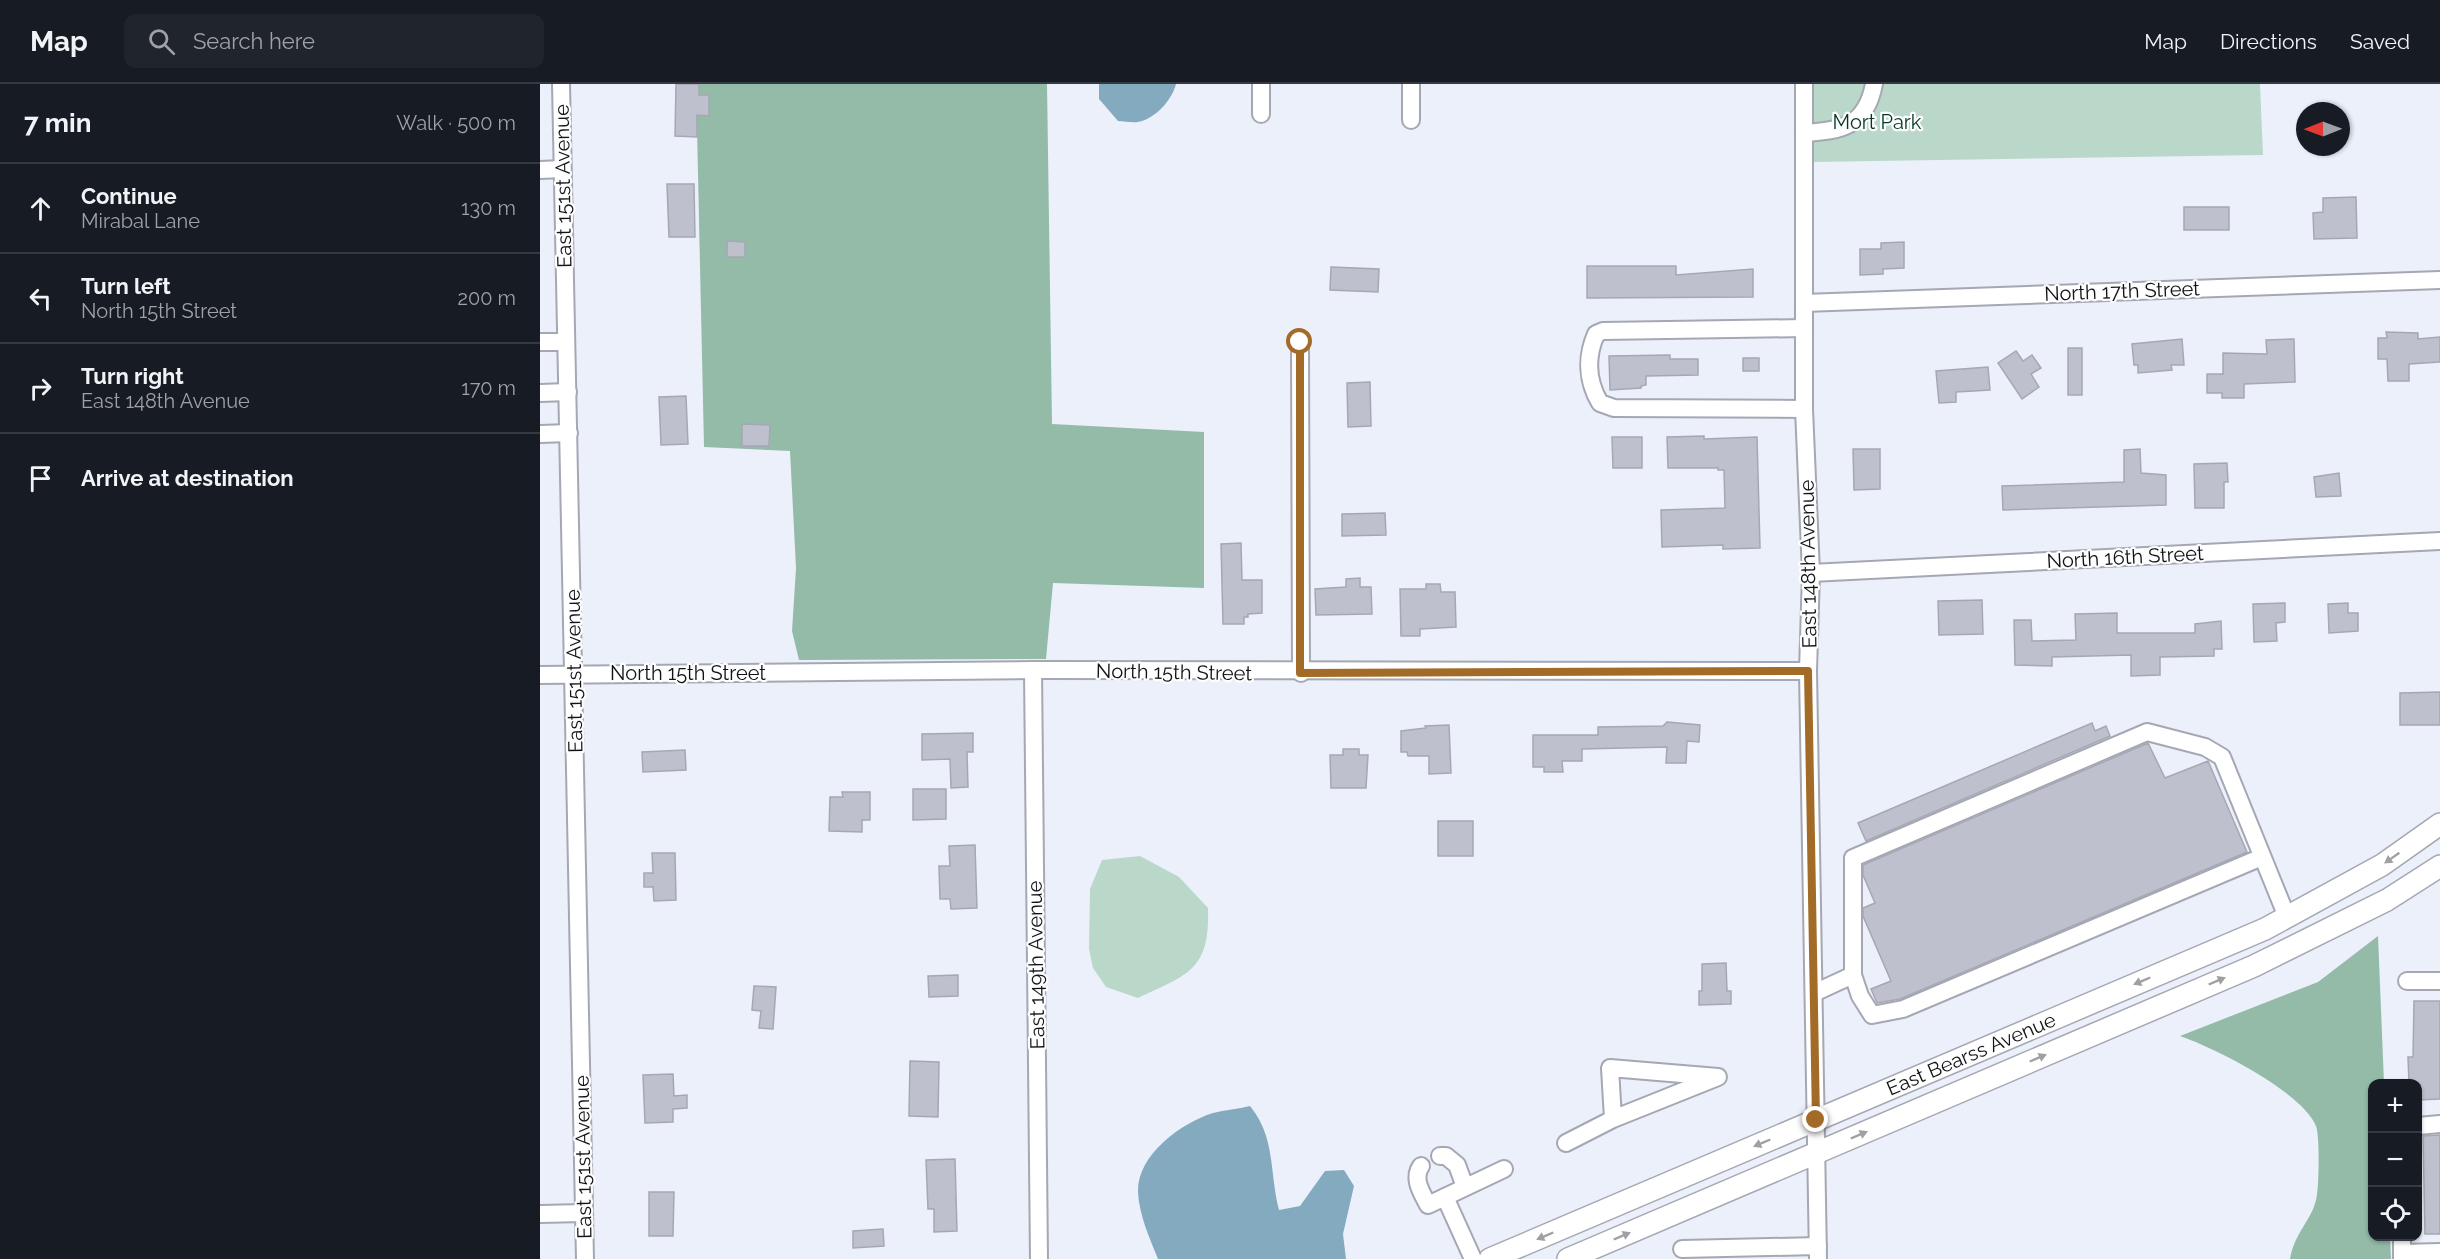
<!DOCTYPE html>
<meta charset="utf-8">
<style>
body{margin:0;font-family:Raleway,sans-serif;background:#20242c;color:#f1f3f6}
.controls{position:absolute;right:18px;bottom:18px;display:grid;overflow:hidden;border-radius:12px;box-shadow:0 2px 4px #0004}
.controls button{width:54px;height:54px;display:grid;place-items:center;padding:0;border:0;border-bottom:2px solid #363941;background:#171b24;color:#f1f3f6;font:30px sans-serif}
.compass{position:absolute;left:1756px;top:18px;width:54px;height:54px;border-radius:50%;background:#171b24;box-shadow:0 2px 4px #0004;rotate:269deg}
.stop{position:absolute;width:18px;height:18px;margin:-14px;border:4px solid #a36b28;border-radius:50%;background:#fff}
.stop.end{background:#a36b28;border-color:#fff;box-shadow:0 2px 6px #0008}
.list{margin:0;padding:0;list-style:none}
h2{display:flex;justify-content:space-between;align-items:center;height:78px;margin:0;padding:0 24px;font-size:26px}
h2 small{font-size:20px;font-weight:400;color:#9ea1a6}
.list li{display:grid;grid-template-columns:39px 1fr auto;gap:18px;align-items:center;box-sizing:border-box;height:90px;padding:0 24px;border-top:2px solid #363941}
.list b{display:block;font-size:22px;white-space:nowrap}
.list p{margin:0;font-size:20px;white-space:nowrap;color:#9ea1a6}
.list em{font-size:20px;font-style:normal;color:#9ea1a6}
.icon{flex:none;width:33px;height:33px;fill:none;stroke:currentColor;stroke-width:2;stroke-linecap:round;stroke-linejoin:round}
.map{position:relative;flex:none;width:1900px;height:1175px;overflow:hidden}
header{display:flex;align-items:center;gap:36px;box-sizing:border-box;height:84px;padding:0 30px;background:#171b24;border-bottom:2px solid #363941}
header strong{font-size:28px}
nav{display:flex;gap:33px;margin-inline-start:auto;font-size:21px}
.search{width:420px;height:54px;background:#20242c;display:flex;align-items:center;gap:15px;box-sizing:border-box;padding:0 21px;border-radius:12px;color:#9ea1a6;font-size:22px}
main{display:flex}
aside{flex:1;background:#171b24}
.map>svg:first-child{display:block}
</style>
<header>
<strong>Map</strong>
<div class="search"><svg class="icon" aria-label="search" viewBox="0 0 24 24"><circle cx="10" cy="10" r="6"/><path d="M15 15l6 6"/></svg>Search here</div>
<nav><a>Map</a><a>Directions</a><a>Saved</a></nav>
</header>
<main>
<aside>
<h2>7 min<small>Walk · 500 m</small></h2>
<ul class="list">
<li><svg class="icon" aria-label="ahead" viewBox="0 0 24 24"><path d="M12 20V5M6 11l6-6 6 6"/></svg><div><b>Continue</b><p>Mirabal Lane</p></div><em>130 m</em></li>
<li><svg class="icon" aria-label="left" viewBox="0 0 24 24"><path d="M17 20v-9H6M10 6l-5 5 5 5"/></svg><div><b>Turn left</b><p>North 15th Street</p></div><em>200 m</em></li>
<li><svg class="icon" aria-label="right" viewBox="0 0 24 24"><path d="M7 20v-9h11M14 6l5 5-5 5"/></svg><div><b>Turn right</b><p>East 148th Avenue</p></div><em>170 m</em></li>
<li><svg class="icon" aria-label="arrive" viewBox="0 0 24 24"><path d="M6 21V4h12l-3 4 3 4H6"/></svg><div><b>Arrive at destination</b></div></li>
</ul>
</aside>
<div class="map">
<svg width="1900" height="1175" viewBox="0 0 1900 1175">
<rect width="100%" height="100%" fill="#ecf0fb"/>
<g fill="#bad8ca">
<polygon points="1272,0 1720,0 1723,71 1273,78"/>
<path d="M600 772 639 793 668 824C670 886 649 890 598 914L566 903 553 884 549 865 550 805 562 776Z"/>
</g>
<g fill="#93bba8">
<polygon points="156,0 507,0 512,340 664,348 664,504 513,499 506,575 259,576 252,547 256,484 250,367 164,363"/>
<path d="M1838 852 1844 999 1832 1000V1152L1850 1153 1851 1175H1750C1755 1148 1771 1137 1776 1116 1779 1106 1780 1052 1776 1042 1762 1008 1675 964 1640 952L1778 898Z"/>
</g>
<g fill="#84aabf">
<path d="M559 0H636C632 16 615 35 598 38 592 39 584 37 578 37L559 15Z"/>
<path d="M710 1022C736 1054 729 1087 739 1126L760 1122 785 1087 804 1086 814 1102 803 1150 806 1175H618C610 1155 599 1131 598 1108 597 1071 641 1039 673 1029 685 1026 698 1025 710 1022Z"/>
</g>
<g fill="#bec1cd" stroke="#a5a8b3" stroke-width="1.5">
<polygon points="136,0 159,0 159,11 169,11 169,32 157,31 157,53 135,52"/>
<polygon points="127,100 154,100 155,153 129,153"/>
<polygon points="1816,113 1817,154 1774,155 1773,129 1783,128 1783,114"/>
<rect x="1644" y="123" width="45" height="23"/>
<polygon points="187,157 205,158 205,173 187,173"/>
<polygon points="1364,158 1364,184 1343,185 1343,190 1320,191 1320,165 1341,165 1341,159"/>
<polygon points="1047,182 1136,182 1136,191 1213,185 1213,213 1047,214"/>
<polygon points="791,183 839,185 838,208 790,206"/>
<polygon points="1846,248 1878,249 1878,255 1900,253 1900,278 1869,280 1869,297 1848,297 1847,275 1838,275 1838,254 1847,254"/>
<polygon points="1642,255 1644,281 1631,281 1632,286 1598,289 1598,281 1594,281 1592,260"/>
<polygon points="1754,255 1755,298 1704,300 1704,314 1682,314 1682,309 1667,309 1667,290 1683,290 1683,269 1727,270 1726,256"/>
<rect x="1528" y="264" width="14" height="47"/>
<polygon points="1476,267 1483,277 1492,271 1501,284 1491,290 1499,303 1482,315 1458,279"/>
<polygon points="1130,271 1130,275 1158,275 1158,291 1106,292 1106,301 1101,302 1101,304 1070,306 1069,272"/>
<rect x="1203" y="274" width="16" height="13"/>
<polygon points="1448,283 1450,306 1416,308 1416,318 1399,319 1396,287"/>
<polygon points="830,298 831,342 808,343 807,299"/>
<polygon points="146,312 148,360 121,361 119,313"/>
<polygon points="202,340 230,341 229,362 202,362"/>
<polygon points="1164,352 1164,355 1217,353 1220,464 1183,465 1183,461 1122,463 1121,426 1185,424 1184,386 1178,386 1178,384 1128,384 1127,353"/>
<polygon points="1072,353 1102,353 1102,384 1073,384"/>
<polygon points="1313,365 1340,365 1340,405 1314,406"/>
<polygon points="1600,365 1601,389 1626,391 1626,421 1463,426 1462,402 1584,398 1584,366"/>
<polygon points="1687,379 1688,398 1684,398 1684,424 1655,424 1654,380"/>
<polygon points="1799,389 1801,412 1776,413 1774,393"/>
<polygon points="845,429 846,451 802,452 802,430"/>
<polygon points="701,459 702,496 722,496 722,529 708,530 708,533 704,533 704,540 683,540 681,460"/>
<polygon points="820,494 820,503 831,503 832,530 776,531 775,505 806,503 806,495"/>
<polygon points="886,500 900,500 901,508 915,508 916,543 880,545 880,552 861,552 860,505 886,505"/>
<polygon points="1442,516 1443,550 1399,551 1398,517"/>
<polygon points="1745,519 1745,538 1736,539 1737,557 1714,558 1713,520"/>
<polygon points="1808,519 1808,529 1818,529 1818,547 1789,549 1788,520"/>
<polygon points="1577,529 1577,549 1655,549 1655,540 1681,537 1682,565 1674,565 1674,572 1620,573 1620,591 1591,592 1591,571 1512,573 1512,582 1475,581 1474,536 1491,536 1492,557 1536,556 1535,530"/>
<polygon points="1900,608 1900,641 1860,641 1860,609"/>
<polygon points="1127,638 1160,641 1159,658 1147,657 1146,679 1126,679 1127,663 1042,665 1042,677 1022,677 1023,688 1004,688 1004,683 993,683 993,651 1058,651 1058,643 1123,642"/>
<polygon points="1552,639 1555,647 1566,642 1570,652 1326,757 1318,739"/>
<polygon points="909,641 911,689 889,690 889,672 868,672 867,668 861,668 861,647 886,644 885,642"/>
<polygon points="433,649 433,668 427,668 428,703 411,704 410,675 382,676 382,650"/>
<polygon points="1608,659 1625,694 1668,677 1707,768 1360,915 1337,919 1331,905 1351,897 1323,832 1323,824 1335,819 1323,791 1323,781"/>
<polygon points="803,665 819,665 819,671 828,671 826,704 791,704 790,671 803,671"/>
<polygon points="145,666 146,686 103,688 102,668"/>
<polygon points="373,705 406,705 406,735 373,736"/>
<polygon points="302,708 330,708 330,736 322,736 322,748 289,747 290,713 303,713"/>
<rect x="898" y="737" width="35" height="35"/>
<polygon points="435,761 437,824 411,825 410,815 400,815 399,782 410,782 409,762"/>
<polygon points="112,769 135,769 136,816 114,817 113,803 104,803 104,789 113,789"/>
<polygon points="1186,879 1187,907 1191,907 1191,920 1159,921 1159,907 1162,907 1162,880"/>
<polygon points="418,891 418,912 389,913 388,892"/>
<polygon points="214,902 236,903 233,945 219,944 221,927 212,926"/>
<polygon points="1874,917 1900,917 1900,1015 1878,1016 1878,999 1869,999 1868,973 1873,973"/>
<polygon points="370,977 399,978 398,1033 369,1032"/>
<polygon points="133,990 134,1012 147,1011 147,1024 133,1025 133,1038 105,1039 103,991"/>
<polygon points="1900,1051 1900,1150 1885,1150 1883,1052"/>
<polygon points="415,1075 417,1147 394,1148 394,1125 388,1125 386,1076"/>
<polygon points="109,1108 134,1108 133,1152 109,1152"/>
<polygon points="343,1145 344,1162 313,1164 313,1147"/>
</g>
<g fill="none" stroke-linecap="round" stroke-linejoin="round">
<g stroke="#a5a8b3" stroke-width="20">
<g id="minor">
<polyline points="21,0 45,1175"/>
<polyline points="721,0 721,30"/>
<polyline points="871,0 871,36"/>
<polyline points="1264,0 1264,325 1271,489 1268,587 1278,1175"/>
<path d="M1264 49C1302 47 1326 42 1334 0"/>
<polyline points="0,86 22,85"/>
<polyline points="1264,219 1900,196"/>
<polyline points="0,258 26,258"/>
<polyline points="760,258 761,589"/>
<polyline points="0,309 28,308"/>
<path d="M1264 325 1074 324 1060 319C1047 297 1046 273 1056 250L1063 247 1264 244"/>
<polyline points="0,350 29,349"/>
<polyline points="1271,489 1900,457"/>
<polyline points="493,586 499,1175"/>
<polyline points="0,591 493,586 1268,587"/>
<polyline points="1722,773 1363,925 1332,931 1320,912 1313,891 1313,774 1607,648 1665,663 1682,673 1747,833"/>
<polyline points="1867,897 1900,897"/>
<polyline points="1274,909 1313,891"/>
<polyline points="1878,1042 1900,1040"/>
<polyline points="1026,1059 1073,1035 1178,993 1070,984 1073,1035"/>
<polyline points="900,1072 906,1072 917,1081 925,1103"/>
<path d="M881 1082C872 1095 882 1109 888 1121L964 1085"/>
<polyline points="905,1113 933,1175"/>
<polyline points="0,1130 44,1129"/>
<polyline points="1862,1152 1862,1175"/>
<polyline points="1142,1165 1278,1162"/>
<polyline points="1862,1169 1900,1168"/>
</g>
</g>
<g stroke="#a5a8b3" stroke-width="24">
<g id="major">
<polyline points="950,1175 1725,845 1842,781 1900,740"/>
<polyline points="1028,1175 1714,882 1847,816 1900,782"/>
</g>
</g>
<use href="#minor" stroke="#fff" stroke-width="16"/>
<use href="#major" stroke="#fff" stroke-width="21"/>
</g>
<defs><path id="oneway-solid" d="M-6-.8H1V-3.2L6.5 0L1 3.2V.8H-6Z" transform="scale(1.5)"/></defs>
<g fill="#a0a0a2">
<use href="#oneway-solid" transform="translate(1852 774) rotate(145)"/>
<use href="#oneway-solid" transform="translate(1602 897) rotate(157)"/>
<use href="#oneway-solid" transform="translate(1677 897) rotate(-23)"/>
<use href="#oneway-solid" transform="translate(1498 974) rotate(-23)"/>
<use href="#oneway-solid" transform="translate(1319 1051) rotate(-23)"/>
<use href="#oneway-solid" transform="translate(1222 1059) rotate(157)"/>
<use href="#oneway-solid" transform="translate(1005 1152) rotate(157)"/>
<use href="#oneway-solid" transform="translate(1082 1152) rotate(-23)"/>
</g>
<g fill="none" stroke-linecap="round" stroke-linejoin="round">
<polyline stroke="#a36b28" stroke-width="8" points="760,258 760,589 1268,587 1276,1036"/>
</g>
<g text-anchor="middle" stroke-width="4.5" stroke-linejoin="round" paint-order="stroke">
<g font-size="20" fill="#003826" stroke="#fdfdfd">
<text x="1337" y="45">Mort Park</text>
</g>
<g font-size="20" fill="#111216" stroke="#fdfdfd">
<text transform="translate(23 102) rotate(-91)" y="7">East 151st Avenue</text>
<text transform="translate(1582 207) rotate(-2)" y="7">North 17th Street</text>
<text transform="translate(1585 473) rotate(-3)" y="7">North 16th Street</text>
<text transform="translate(1268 480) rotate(-91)" y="7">East 148th Avenue</text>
<text transform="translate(34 587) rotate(-91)" y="7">East 151st Avenue</text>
<text transform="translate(634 588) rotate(1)" y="7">North 15th Street</text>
<text x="148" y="596">North 15th Street</text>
<text transform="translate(496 881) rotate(-91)" y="7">East 149th Avenue</text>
<text transform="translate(1431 970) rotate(-23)" y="7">East Bearss Avenue</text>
<text transform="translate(43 1073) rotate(-91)" y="7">East 151st Avenue</text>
</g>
</g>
</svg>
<div class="controls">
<button>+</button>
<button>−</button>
<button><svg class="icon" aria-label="locate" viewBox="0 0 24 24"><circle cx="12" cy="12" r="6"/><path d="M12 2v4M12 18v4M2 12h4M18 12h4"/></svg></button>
</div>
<svg class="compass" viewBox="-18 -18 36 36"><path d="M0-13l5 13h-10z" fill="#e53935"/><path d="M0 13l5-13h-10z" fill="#9ea1a6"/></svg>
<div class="stop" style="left:760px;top:258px"></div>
<div class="stop end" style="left:1276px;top:1036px"></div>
</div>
</main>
